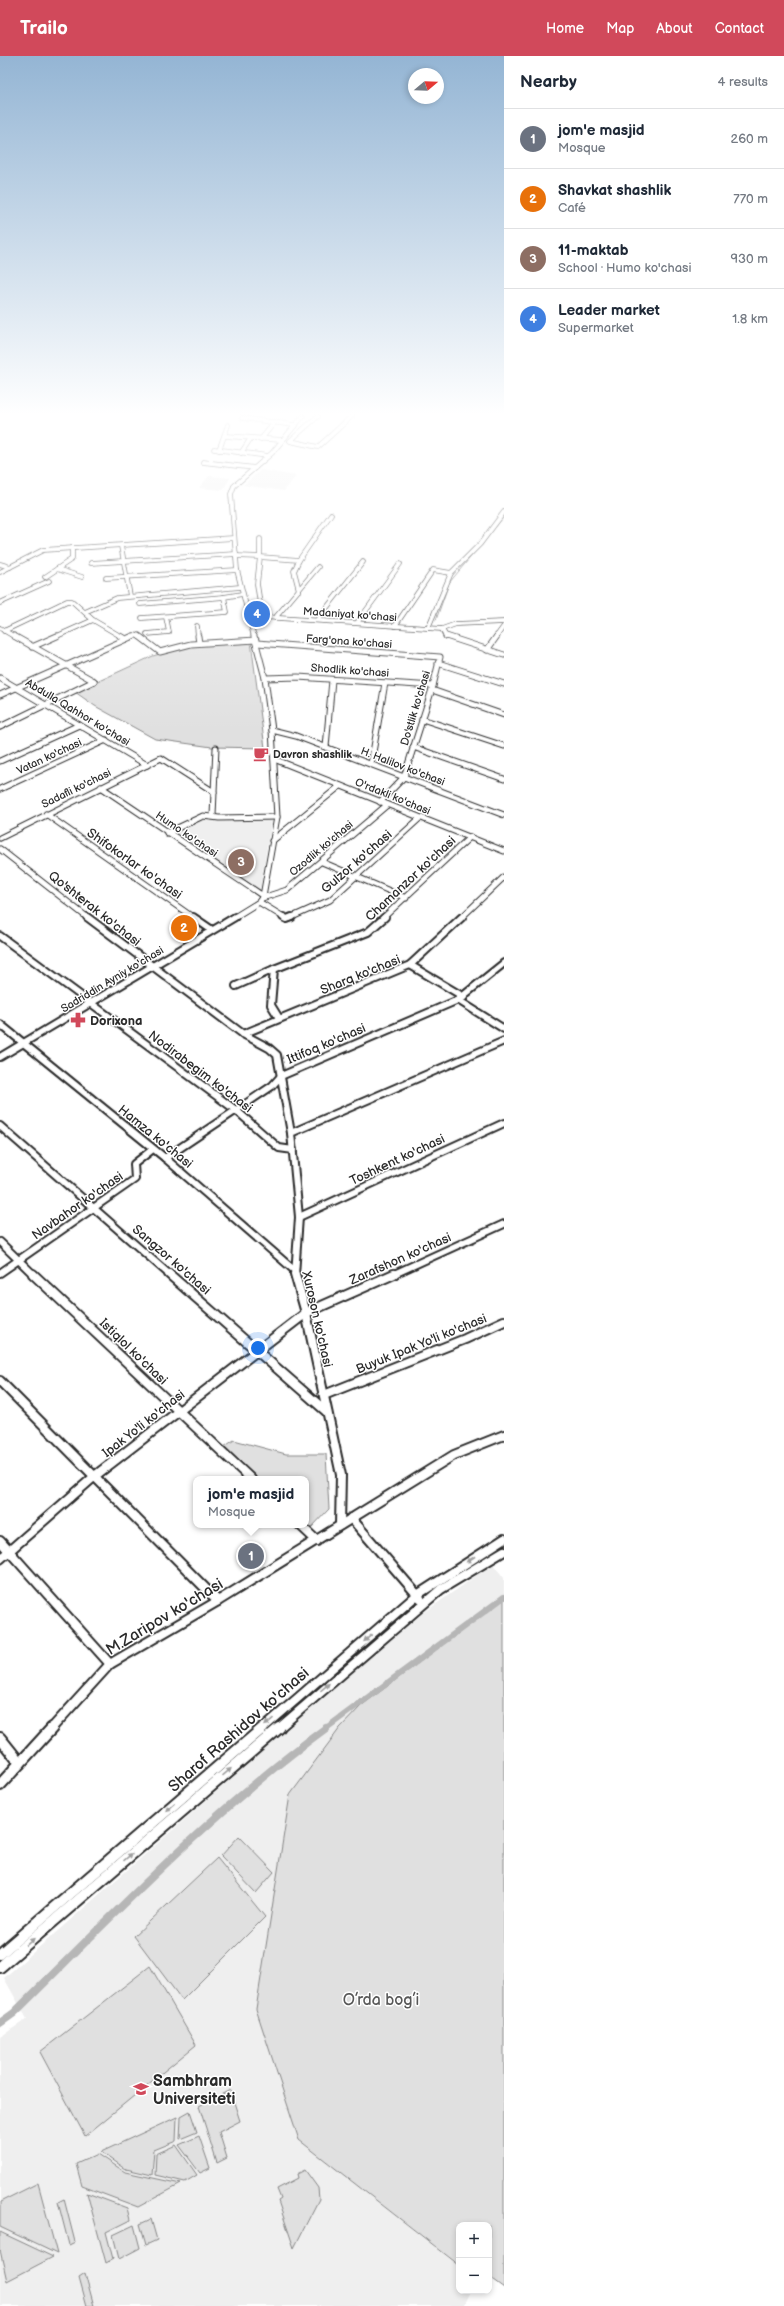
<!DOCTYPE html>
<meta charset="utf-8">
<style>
body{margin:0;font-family:"Balsamiq Sans",sans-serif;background:#f6f6f7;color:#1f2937}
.controls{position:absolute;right:12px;bottom:12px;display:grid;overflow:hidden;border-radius:8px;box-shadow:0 2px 6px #0003}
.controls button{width:36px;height:36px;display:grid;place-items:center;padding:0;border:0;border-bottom:1px solid #e0e1e3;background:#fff;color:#1f2937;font:20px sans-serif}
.compass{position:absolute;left:408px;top:12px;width:36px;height:36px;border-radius:50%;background:#fff;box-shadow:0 2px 6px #0003;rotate:71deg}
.you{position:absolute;left:258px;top:1292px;width:14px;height:14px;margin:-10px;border:3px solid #fff;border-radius:50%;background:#1a73e8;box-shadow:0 0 0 6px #1a73e833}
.badge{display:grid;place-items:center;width:26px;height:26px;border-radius:50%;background:#d1495b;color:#fff;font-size:13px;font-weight:700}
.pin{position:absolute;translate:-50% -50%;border:2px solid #fff;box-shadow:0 1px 4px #0006}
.popup{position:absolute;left:193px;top:1420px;width:116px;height:52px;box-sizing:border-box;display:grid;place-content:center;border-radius:8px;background:#fff;filter:drop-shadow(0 1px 3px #0005);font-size:13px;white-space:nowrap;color:#747a83}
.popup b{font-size:15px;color:#1f2937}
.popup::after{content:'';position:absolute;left:50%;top:100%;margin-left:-8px;border:8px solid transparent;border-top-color:#fff}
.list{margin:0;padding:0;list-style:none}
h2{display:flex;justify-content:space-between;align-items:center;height:52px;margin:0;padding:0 16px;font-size:17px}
h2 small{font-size:13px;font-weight:400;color:#747a83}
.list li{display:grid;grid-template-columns:26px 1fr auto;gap:12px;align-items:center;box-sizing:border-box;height:60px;padding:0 16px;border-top:1px solid #e0e1e3}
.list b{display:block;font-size:15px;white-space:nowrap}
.list p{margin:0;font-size:13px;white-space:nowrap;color:#747a83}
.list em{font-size:13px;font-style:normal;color:#747a83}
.map{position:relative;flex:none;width:504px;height:2250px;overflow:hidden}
header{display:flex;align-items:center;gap:24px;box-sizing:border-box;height:56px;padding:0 20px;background:#d1495b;color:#fff}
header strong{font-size:19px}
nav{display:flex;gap:22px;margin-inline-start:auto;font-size:14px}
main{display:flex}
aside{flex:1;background:#fff}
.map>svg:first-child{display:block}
</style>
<header>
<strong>Trailo</strong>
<nav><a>Home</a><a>Map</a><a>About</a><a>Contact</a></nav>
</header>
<main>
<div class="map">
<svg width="504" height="2250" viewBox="0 0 504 2250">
<rect width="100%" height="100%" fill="#fff"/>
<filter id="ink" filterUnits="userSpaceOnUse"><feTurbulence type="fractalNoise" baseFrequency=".025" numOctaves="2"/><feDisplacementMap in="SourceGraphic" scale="8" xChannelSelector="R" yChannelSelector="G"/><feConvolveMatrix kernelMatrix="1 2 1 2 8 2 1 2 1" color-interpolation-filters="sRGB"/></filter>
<g filter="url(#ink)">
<g fill="#efefef">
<polygon points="261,414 278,417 296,420 284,435 243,429"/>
<polygon points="209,420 230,422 223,434 199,432"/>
<polygon points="272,762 260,834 176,777 201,764"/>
<polygon points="493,1508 504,1522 504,1543 361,1650 299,2084 459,2210 459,2235 471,2235 464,2250 0,2250 0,1981 27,1963 4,1922 337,1630 422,1558"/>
</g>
<g fill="#e0e0e0" stroke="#868686">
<polygon points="251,586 265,692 212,691 155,683 95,650 75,636 153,600 192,588"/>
<polygon points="234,1384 286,1398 326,1398 329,1453 311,1472 306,1468 306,1423 255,1423 228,1399 224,1391"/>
<polygon points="504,1543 504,2232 489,2221 489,2169 459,2169 459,2209 299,2084 256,1953 290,1739 340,1672 361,1650"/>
<polygon points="239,1780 274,1816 256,1837 221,1800"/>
<polygon points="217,1802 265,1861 182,1944 134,1880"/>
<polygon points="150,1910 196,1989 85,2080 40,1996"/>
<polygon points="230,2034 240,2065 219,2076 227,2102 217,2107 199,2050"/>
<polygon points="190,2055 197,2076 180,2083 181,2060"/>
<polygon points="177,2061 176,2085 154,2094 152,2119 126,2113 101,2096"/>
<polygon points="199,2080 210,2112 200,2117 179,2089"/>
<polygon points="176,2089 197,2119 185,2126 155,2119 156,2098"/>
<polygon points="98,2098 125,2116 181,2128 138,2151 82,2130 76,2108"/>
<polygon points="305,2114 318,2132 319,2143 294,2192 278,2145 281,2143 277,2133 298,2122 297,2118"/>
<polygon points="38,2127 57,2198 0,2171 0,2146"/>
<polygon points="87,2137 127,2152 130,2164 106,2176 113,2203 106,2207"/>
<polygon points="64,2143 75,2186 69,2189 58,2146"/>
<polygon points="151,2163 157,2184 146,2189 140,2168"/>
<polygon points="134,2169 140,2192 119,2203 113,2179"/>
<polygon points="0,2176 53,2201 7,2225 0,2194"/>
<polygon points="85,2217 94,2250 87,2250 79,2221"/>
</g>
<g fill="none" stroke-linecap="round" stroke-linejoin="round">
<polyline stroke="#7e7e7e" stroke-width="1" points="436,564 449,527 504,461"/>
<polyline stroke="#b6b6b6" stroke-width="6" points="325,1673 504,1541"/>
<path stroke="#b6b6b6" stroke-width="8" d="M0 1967 14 1957C114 1858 212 1755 326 1672"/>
<g stroke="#2b2b2b" stroke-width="5.5">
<g id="minor-far4">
<polyline points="318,360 290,385 318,391 352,360"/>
<polyline points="242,362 294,369"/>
<polyline points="226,380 282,384"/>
<polyline points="261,383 275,366"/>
<polyline points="214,393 268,400"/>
<polyline points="219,394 228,369"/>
<polyline points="241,397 251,382"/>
<polyline points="203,406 255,412"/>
<polyline points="121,490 130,540"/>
<polyline points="236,500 260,501 260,483"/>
<polyline points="91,507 236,498"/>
<polyline points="0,508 10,511"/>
<polyline points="57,513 82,521"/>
<polyline points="0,516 43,494 234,482"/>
<polyline points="451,517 480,488 504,456"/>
<polyline points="45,521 72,503 72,492"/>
<polyline points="106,522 237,514"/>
<polyline points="299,534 294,515 299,504 331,458"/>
<polyline points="0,547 49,525"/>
<polyline points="140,548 224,541"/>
<polyline points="85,556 117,542 240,531"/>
<polyline points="248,560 442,573 446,581"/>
<polyline points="262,561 257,528 260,501 299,504"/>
<polyline points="142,562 227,556 224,541 242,538"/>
<polyline points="275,562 318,511"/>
<polyline points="317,564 363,506"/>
<polyline points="357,567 400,508"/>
<polyline points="197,570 198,581"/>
<polyline points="395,570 433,514 451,517 428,572"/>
<polyline points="0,572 15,581"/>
<polyline points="442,573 456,568 504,566"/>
<polyline points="4,575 67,545 72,545 93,564 122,581"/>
<polyline points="147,578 169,576 166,561"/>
<polyline points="55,581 93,564"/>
<polyline points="130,581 135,579 140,581"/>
<polyline points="254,581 237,514 231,438 234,430 272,397 303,360"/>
<polyline points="496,581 504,570"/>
</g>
</g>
<g stroke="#2b2b2b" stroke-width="7">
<g id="minor-far3">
<polyline points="14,580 94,625"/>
<polyline points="120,580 125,583"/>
<polyline points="139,580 160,596 191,588 256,584"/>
<polyline points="198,580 199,587"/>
<polyline points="446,580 504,599"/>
<polyline points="257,587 440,601 433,630 404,721 380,746"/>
<polyline points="32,591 57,580"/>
<polyline points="487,594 497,580"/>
<polyline points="438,607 504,628"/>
<polyline points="0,622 147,709"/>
<polyline points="265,622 298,621 433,630"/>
<polyline points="432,634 504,659"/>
<polyline points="0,639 133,580"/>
<polyline points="422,663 504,690"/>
<polyline points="0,671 94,625"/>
<polyline points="272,674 296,680 504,759"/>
<polyline points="326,691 332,624"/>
<polyline points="413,691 504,723"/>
<polyline points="274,703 504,795"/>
<polyline points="0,705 79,669"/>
<polyline points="371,708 385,627"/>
<polyline points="101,731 263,840"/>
<polyline points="0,733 106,684"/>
<polyline points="214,736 216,692"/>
<polyline points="46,758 194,862"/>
<polyline points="167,777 203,760 219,762 277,761"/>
<polyline points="0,782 161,702 214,736 213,760"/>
<polyline points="272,785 340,730"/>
<polyline points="0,793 88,862"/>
<polyline points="322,806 406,842"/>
<polyline points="262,842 287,834 387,749"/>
<polyline points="259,846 285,862"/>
<polyline points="233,862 259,846 263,840 277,761 272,674 265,622 254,580"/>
<polyline points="290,862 330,844 420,762"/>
<polyline points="383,862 470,781"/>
<polyline points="461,862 504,821"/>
</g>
</g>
<g stroke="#2b2b2b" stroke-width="10">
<g id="minor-far2">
<polyline points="87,861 243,978 269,992 277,999 291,1077"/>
<polyline points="193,861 212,874"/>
<polyline points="283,861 287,863 292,861"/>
<polyline points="0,880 237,1055 279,1092 293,1094"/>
<polyline points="410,909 464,941"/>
<polyline points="236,930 274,913"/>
<polyline points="458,944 504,973"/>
<polyline points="279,962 271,949 274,913 368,876 385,861"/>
<polyline points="0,968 165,1102 294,1214"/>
<polyline points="243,978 410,909 462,861"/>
<polyline points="0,1001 235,861"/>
<polyline points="0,1070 170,1219"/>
<polyline points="165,1102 272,1030 281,1020 458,944 504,907"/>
<polyline points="299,1161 504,1067"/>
<polyline points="0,1186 34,1219"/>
<polyline points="0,1217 135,1123 134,1108 153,1093"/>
<polyline points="295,1219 299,1161 291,1077 504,985"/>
<polyline points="392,1219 504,1168"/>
</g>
</g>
<g stroke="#2b2b2b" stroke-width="12">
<g id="minor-far1">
<polyline points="33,1218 251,1423"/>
<polyline points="169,1218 327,1356"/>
<polyline points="295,1218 306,1257 341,1419 340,1469"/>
<polyline points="0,1325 218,1545"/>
<polyline points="324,1339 465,1283 504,1265"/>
<polyline points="351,1462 420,1542"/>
<polyline points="300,1469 317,1485"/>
<polyline points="0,1485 110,1608"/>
<polyline points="0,1503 96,1419 306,1257 394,1218"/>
<polyline points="51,1673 110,1608 218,1545 454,1399 504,1379"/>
<polyline points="262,1673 417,1539 504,1483"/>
<polyline points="278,1673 441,1533 504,1495"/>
</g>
</g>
<g stroke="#2b2b2b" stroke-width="14">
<g id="minor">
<polyline points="0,1682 20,1707"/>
<polyline points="0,1729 52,1672"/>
<polyline points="0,1898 263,1672"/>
<polyline points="0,1911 279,1672"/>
</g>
</g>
<use href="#minor-far4" stroke="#fff" stroke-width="4"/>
<use href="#minor-far3" stroke="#fff" stroke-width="5"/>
<use href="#minor-far2" stroke="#fff" stroke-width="6"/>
<use href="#minor-far1" stroke="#fff" stroke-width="8"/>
<use href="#minor" stroke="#fff" stroke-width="10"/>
</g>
<defs><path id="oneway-solid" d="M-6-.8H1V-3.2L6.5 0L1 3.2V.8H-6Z"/></defs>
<g fill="#a0a0a0">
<use href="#oneway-solid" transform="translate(471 1503) rotate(147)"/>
<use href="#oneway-solid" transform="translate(368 1582) rotate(139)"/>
<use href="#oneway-solid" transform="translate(325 1631) rotate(-40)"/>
<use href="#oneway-solid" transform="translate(269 1666) rotate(140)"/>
<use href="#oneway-solid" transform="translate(227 1716) rotate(-41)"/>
<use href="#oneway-solid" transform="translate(170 1751) rotate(139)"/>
<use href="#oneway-solid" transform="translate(128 1801) rotate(-41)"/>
<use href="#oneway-solid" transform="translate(30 1886) rotate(-41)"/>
</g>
</g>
<linearGradient id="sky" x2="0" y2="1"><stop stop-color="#94b5d4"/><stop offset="0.53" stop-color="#fff"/><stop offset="1" stop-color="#fff" stop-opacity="0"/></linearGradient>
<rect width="504" height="675" fill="url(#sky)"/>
<defs>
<g id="cafe-bare" transform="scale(1.2)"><path d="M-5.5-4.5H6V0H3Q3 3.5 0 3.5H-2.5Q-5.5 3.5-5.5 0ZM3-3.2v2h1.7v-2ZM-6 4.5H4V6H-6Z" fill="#d1495b" stroke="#fff" stroke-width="2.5" paint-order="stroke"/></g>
<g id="pharmacy-bare" transform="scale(1.2)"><path d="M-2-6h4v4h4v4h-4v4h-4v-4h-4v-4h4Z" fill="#d1495b" stroke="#fff" stroke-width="2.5" paint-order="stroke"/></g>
<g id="university-bare" transform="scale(1.2)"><path d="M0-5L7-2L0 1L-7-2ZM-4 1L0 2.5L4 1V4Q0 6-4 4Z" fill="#d1495b" stroke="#fff" stroke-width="2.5" paint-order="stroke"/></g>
</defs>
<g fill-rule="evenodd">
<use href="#cafe-bare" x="261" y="698"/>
<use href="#pharmacy-bare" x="78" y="964"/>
<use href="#university-bare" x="141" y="2033"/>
</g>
<g text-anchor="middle" stroke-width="3" stroke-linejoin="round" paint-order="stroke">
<g font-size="11" fill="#2b2b2b" stroke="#fff">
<text transform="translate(350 558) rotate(4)" y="4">Madaniyat ko'chasi</text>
<text transform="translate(349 585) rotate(4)" y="4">Farg'ona ko'chasi</text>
<text transform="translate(350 614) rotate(4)" y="4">Shodlik ko'chasi</text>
<text transform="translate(415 652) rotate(-73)" y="4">Do'stlik ko'chasi</text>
<text transform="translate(78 656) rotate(31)" y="4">Abdulla Qahhor ko'chasi</text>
<text transform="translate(49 700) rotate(-25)" y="4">Vatan ko'chasi</text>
<text transform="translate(403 710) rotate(21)" y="4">H. Halilov ko'chasi</text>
<text transform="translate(76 732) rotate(-26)" y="4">Sadafli ko'chasi</text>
<text transform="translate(393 740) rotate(22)" y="4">O'rdakli ko'chasi</text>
<text transform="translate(187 778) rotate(34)" y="4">Humo ko'chasi</text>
<text transform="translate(321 792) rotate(-40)" y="4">Ozodlik ko'chasi</text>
<text transform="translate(112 923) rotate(-31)" y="4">Sadriddin Ayniy ko'chasi</text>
</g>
<g font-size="11" font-weight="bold" fill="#2b2b2b" stroke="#fff" text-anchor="start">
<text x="273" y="702">Davron shashlik</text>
</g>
<g font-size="13" fill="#2b2b2b" stroke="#fff">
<text transform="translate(356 805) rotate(-41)" y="5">Gulzor ko'chasi</text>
<text transform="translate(135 807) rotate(35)" y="5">Shifokorlar ko'chasi</text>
<text transform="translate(410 822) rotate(-43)" y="5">Chamanzor ko'chasi</text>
<text transform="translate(95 852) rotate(38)" y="5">Qo'shterak ko'chasi</text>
<text transform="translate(360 918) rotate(-22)" y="5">Sharq ko'chasi</text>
<text transform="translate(326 987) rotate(-23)" y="5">Ittifoq ko'chasi</text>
<text transform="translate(201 1015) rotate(37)" y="5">Nodirabegim ko'chasi</text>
<text transform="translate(156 1080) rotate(39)" y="5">Hamza ko'chasi</text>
<text transform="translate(397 1103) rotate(-25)" y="5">Toshkent ko'chasi</text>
<text transform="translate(77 1149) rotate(-35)" y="5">Navbahor ko'chasi</text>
<text transform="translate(400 1202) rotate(-24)" y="5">Zarafshon ko'chasi</text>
<text transform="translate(172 1203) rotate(41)" y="5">Sangzor ko'chasi</text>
<text transform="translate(318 1263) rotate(77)" y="5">Xuroson ko'chasi</text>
<text transform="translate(421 1287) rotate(-22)" y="5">Buyuk Ipak Yo'li ko'chasi</text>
<text transform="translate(134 1295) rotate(44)" y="5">Istiqlol ko'chasi</text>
<text transform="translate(143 1367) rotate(-38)" y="5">Ipak Yo'li ko'chasi</text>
</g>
<g font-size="13" font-weight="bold" fill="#2b2b2b" stroke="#fff" text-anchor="start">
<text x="90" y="969">Dorixona</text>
</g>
<g font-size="16" fill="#2b2b2b" stroke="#fff">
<text transform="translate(164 1560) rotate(-31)" y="6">M.Zaripov ko'chasi</text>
<text transform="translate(238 1673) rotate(-41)" y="6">Sharof Rashidov ko'chasi</text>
</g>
<g font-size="16" fill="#585858" stroke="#fff">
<text x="381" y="1949">O’rda bog’i</text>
</g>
<g font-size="16" font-weight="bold" fill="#2b2b2b" stroke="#fff" text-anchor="start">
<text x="153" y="2030">Sambhram<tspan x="153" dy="18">Universiteti</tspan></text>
</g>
</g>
</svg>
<div class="controls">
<button>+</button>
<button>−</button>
</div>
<svg class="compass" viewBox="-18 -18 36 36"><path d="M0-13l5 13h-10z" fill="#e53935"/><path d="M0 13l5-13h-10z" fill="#747a83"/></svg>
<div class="you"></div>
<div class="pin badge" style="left:251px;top:1500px;background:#6b7280">1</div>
<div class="popup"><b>jom'e masjid</b>Mosque</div>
<div class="pin badge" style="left:184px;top:872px;background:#e8710a">2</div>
<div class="pin badge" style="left:241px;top:806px;background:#8d6e63">3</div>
<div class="pin badge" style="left:257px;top:558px;background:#3f7fe0">4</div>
</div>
<aside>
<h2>Nearby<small>4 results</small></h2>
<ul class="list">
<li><span class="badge" style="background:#6b7280">1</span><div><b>jom'e masjid</b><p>Mosque</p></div><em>260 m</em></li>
<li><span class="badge" style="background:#e8710a">2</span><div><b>Shavkat shashlik</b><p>Café</p></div><em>770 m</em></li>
<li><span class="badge" style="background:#8d6e63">3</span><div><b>11-maktab</b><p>School · Humo ko'chasi</p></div><em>930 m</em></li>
<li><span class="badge" style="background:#3f7fe0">4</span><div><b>Leader market</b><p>Supermarket</p></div><em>1.8 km</em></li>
</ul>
</aside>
</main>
